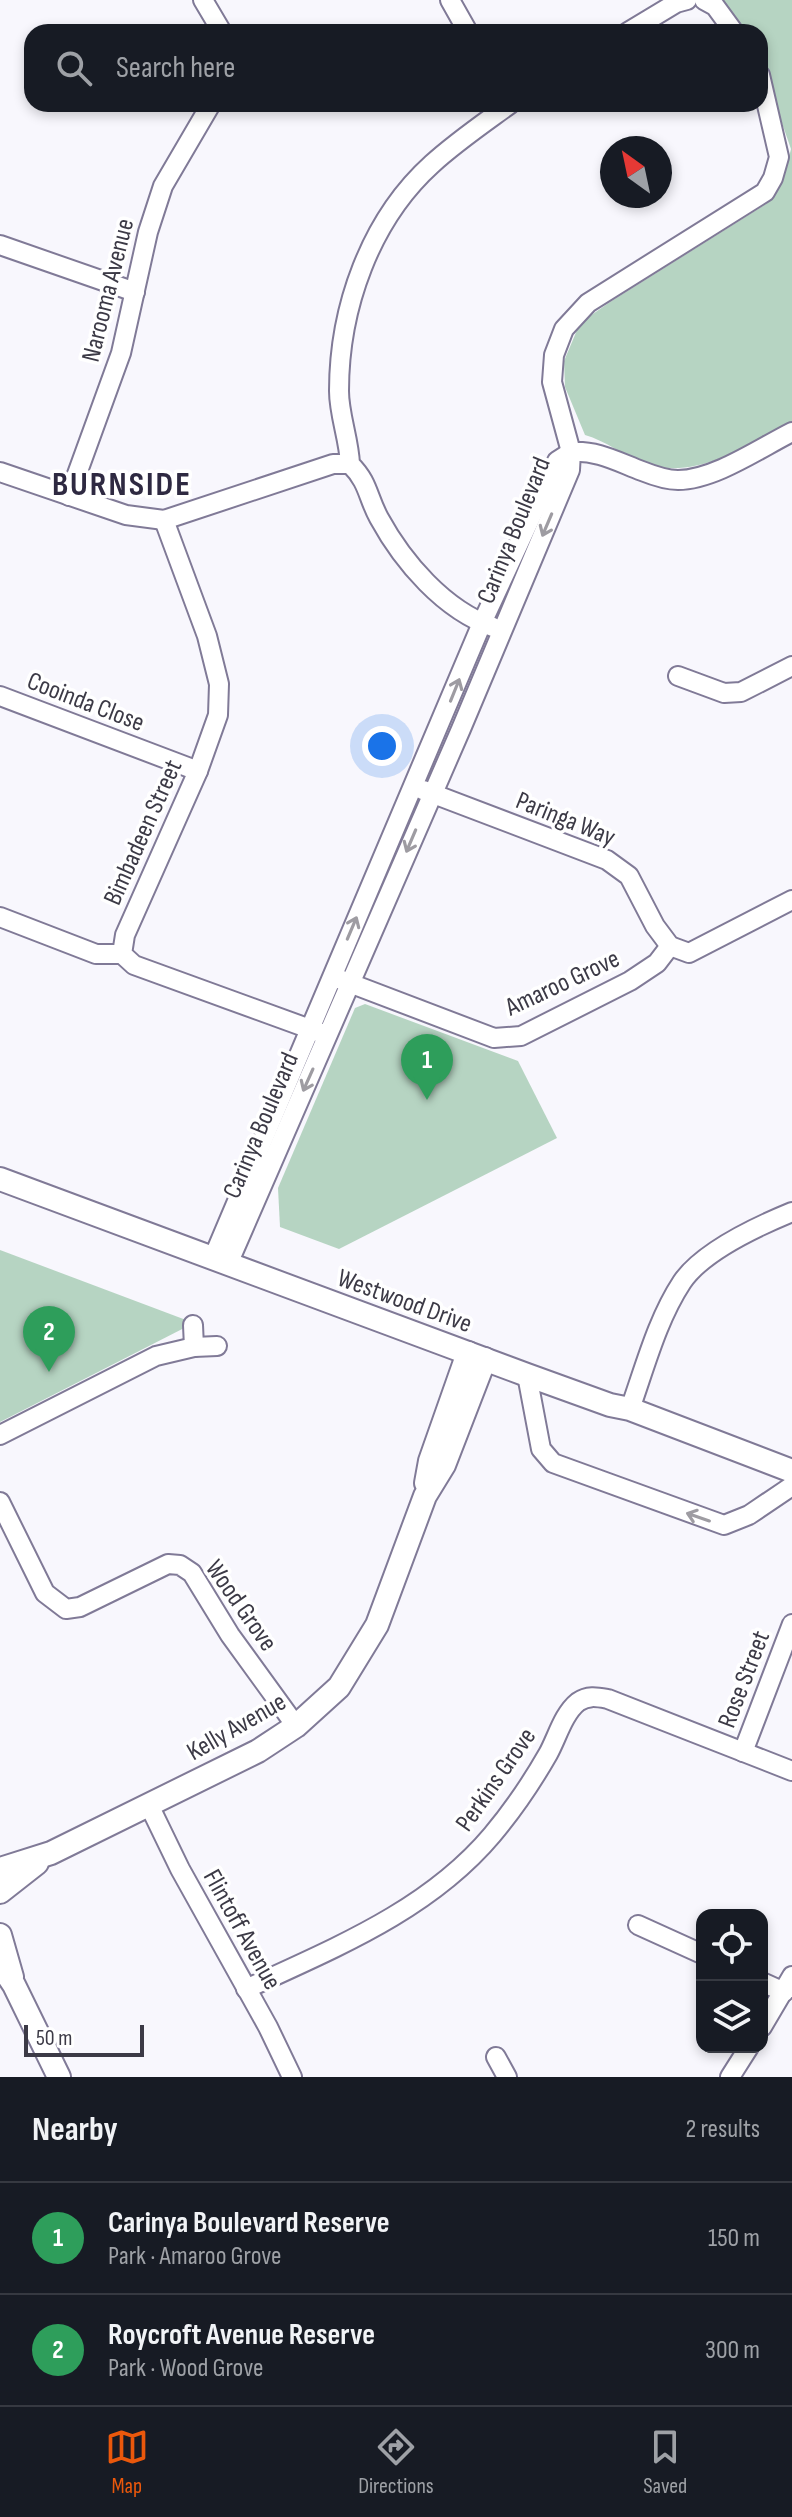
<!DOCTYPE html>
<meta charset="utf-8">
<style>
body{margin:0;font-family:"Sofia Sans Condensed",sans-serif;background:#242831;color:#f1f3f6}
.controls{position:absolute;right:24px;bottom:24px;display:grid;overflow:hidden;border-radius:16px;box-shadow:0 4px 12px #0003}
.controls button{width:72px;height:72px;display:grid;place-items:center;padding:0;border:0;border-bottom:2px solid #363941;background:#171b24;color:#f1f3f6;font:40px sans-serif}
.compass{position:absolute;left:600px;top:136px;width:72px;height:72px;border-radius:50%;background:#171b24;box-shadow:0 4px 12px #0003;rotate:327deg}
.scale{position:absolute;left:24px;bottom:20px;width:120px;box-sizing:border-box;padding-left:8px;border:4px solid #3c3a46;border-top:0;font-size:22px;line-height:28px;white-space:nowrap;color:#3c3a46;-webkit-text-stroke:6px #fff;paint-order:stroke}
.you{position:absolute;left:382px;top:746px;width:28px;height:28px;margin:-20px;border:6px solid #fff;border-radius:50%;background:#1a73e8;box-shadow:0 0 0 12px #1a73e833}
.badge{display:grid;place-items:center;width:52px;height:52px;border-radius:50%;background:#ea580c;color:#fff;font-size:26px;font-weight:700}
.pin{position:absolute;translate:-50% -66px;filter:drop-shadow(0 2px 4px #0008)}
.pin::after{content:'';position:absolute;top:42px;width:28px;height:24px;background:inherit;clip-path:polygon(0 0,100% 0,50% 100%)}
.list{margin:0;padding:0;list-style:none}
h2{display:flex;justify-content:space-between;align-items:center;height:104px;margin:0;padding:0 32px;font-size:34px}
h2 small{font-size:26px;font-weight:400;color:#9ea1a6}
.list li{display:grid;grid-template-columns:52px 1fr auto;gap:24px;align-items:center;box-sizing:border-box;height:112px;padding:0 32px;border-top:2px solid #363941}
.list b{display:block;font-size:30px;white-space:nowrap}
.list p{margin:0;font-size:26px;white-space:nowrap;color:#9ea1a6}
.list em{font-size:26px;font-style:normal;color:#9ea1a6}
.icon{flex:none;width:44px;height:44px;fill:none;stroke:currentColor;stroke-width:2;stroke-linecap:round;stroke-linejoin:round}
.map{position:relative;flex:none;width:792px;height:2077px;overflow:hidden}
.search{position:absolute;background:#171b24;box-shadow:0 4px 12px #0003;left:24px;right:24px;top:24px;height:88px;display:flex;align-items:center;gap:20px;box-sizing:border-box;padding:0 28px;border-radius:24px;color:#9ea1a6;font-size:30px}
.sheet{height:328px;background:#171b24}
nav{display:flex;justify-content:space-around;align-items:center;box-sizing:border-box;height:112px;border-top:2px solid #363941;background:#171b24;font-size:22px;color:#9ea1a6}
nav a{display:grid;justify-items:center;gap:4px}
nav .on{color:#ea580c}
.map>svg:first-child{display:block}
</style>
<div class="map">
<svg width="792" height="2077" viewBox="0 0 792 2077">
<rect width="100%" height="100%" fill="#f8f7fd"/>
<g fill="#b6d4c2">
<path d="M719 0H792V422C748 446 692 483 641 462 621 454 606 441 585 435L565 387 564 361 580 323 610 302 766 204 783 181 791 149 760 60V32H741Z"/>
<polygon points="365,1004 518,1061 557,1138 339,1249 280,1227 278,1188 355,1008"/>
<polygon points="0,1250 194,1323 0,1422"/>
</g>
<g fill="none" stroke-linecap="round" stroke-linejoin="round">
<g stroke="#807a97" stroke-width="22">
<g id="minor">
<polyline points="203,0 222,32"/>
<polyline points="450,0 468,32"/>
<polyline points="704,0 715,6 734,32"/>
<polyline points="628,32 676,3 687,0"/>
<path d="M760 75 779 157 773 178 765 192 588 303 564 329 554 355 552 382 571 452C597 450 618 462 642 471 652 475 667 480 678 480 714 480 760 448 792 432"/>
<polyline points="0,245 135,292"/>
<polyline points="0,472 126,515 164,520 333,464 350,464"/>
<polyline points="69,496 121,353 148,232 163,186 211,104"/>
<polyline points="164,520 207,636 219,684 218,715 198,771 125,935 122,954 134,965 321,1033"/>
<path d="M493 627C444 610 403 562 379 518 367 496 369 483 350 464 349 439 339 415 339 391 339 308 370 220 432 164 456 142 484 123 510 104"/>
<polyline points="678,676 724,693 741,692 792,666"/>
<polyline points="0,696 198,771"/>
<polyline points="423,790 607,860 629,876 655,926 670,946 689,953 792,900"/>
<polyline points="0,917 96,954 122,954"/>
<polyline points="339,979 494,1038 521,1036 630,981 657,963 670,946"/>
<polyline points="213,1258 482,623 557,461 571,452"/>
<polyline points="228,1264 461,729 570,470 571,452"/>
<polyline points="193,1325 194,1347"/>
<polyline points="527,1375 541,1449 553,1463 724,1525 749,1515 792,1486"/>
<path d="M630 1409C645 1367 657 1320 682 1282 703 1251 758 1226 792 1212"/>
<polyline points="0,1435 156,1356 194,1347 217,1346"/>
<polyline points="0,1502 45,1593 66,1609 80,1607 168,1564 180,1565 192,1573 230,1635 296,1726"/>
<polyline points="743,1752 792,1624"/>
<polyline points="149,1805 180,1869 268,2027 292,2077"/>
<polyline points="638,1925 702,1954"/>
<polyline points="762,1982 784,1992"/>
<path d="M246 1989C334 1948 428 1911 492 1835 513 1810 532 1782 548 1754 557 1738 563 1714 578 1702 588 1695 597 1697 608 1699L792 1771"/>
<polyline points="762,2027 792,1976"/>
<polyline points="496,2057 507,2077"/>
<polyline points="730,2077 749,2047"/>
</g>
</g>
<g stroke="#807a97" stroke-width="26">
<g id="tertiary">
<polyline points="0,1179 527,1375 610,1405 630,1409 792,1471"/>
<polyline points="426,1483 430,1461 468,1353"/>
<polyline points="0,1869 51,1853 258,1751 296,1726 339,1687 377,1625 425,1496 444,1465 485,1359"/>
<polyline points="0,1892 37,1863"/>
<polyline points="0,1935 12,1977"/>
<polyline points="0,1964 14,1985 59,2077"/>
</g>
</g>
<use href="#minor" stroke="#fff" stroke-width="18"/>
<use href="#tertiary" stroke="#fff" stroke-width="22"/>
</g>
<defs><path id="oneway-shaft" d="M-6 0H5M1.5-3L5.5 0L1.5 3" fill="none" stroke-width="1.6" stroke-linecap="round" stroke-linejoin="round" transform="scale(2)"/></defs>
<g stroke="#9e9ca2">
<use href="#oneway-shaft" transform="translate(547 525) rotate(113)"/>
<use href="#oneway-shaft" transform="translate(455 690) rotate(-68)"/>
<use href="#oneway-shaft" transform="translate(411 841) rotate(113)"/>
<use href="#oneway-shaft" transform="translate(352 928) rotate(-67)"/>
<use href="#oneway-shaft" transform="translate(308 1080) rotate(114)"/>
<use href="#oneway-shaft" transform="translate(698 1517) rotate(-161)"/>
</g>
<g text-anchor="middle" stroke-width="7" stroke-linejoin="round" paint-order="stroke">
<g font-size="26" fill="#3c3a46" stroke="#fff">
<text transform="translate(107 290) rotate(-76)" y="9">Narooma Avenue</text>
<text transform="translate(513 530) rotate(-68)" y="9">Carinya Boulevard</text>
<text transform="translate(86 701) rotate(21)" y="9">Cooinda Close</text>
<text transform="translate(566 818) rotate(22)" y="9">Paringa Way</text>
<text transform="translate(142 832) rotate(-66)" y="9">Bimbadeen Street</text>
<text transform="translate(562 982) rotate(-25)" y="9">Amaroo Grove</text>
<text transform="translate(260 1125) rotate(-67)" y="9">Carinya Boulevard</text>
<text transform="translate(405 1300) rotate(20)" y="9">Westwood Drive</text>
<text transform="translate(242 1605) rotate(55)" y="9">Wood Grove</text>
<text transform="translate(743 1679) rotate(-69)" y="9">Rose Street</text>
<text transform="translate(236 1726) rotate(-30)" y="9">Kelly Avenue</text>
<text transform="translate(495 1779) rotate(-55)" y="9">Perkins Grove</text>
<text transform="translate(243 1929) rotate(61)" y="9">Flintoff Avenue</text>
</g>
<g font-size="34" font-weight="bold" letter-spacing="2" fill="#2e2941" stroke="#fff">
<text x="122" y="495">BURNSIDE</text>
</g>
</g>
</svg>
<div class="controls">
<button><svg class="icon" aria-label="locate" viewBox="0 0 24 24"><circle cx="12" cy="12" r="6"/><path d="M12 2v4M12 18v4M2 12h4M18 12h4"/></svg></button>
<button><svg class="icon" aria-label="layers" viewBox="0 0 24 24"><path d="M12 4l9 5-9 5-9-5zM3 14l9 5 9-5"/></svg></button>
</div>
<svg class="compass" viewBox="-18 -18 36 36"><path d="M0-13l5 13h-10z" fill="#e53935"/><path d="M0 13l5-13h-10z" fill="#9ea1a6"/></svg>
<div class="scale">50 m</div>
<div class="you"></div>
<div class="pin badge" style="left:427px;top:1100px;background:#2e9e5b">1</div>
<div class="pin badge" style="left:49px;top:1372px;background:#2e9e5b">2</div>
<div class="search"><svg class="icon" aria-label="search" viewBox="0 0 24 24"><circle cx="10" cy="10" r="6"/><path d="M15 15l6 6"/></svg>Search here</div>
</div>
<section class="sheet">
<h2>Nearby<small>2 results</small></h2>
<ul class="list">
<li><span class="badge" style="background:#2e9e5b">1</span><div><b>Carinya Boulevard Reserve</b><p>Park · Amaroo Grove</p></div><em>150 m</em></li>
<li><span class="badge" style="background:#2e9e5b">2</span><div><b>Roycroft Avenue Reserve</b><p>Park · Wood Grove</p></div><em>300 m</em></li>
</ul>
</section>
<nav>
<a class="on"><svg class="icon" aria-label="map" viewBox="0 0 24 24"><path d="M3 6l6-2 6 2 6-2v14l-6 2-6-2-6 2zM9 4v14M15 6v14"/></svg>Map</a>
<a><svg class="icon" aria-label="directions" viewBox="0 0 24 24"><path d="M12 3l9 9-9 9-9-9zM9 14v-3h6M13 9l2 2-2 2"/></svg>Directions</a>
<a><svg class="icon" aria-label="saved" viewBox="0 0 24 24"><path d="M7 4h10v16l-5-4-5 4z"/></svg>Saved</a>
</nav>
